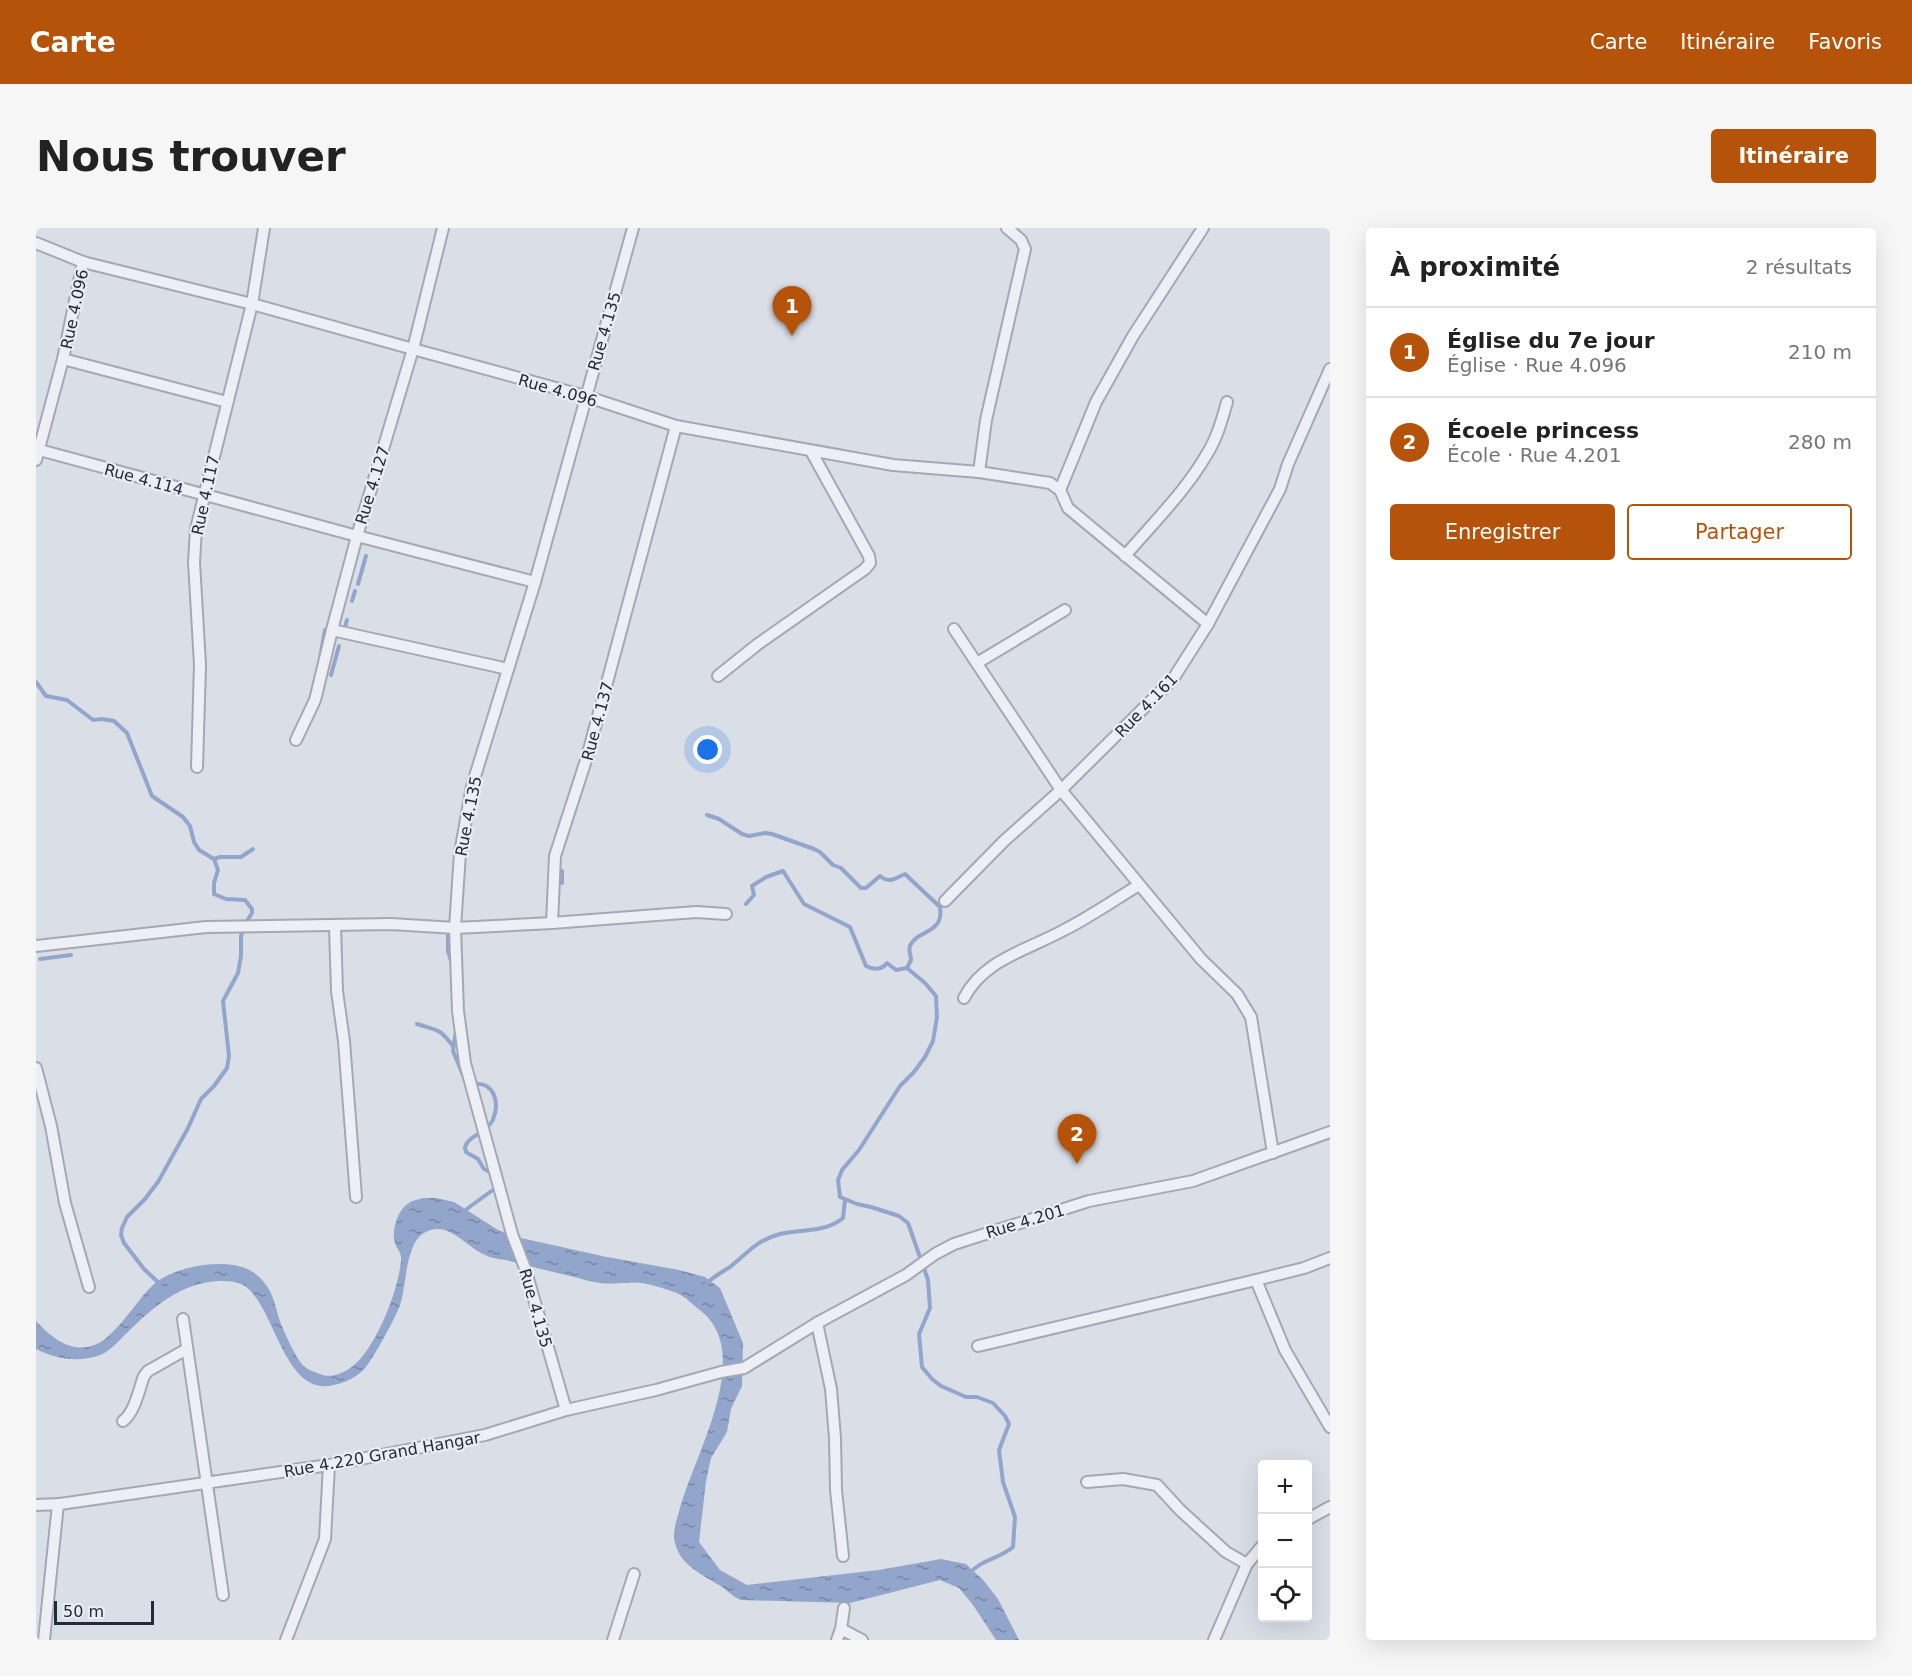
<!DOCTYPE html>
<html lang="fr">
<meta charset="utf-8">
<style>
body{margin:0;font-family:"DejaVu Sans",sans-serif;background:#f6f6f6;color:#222}
.controls{position:absolute;right:18px;bottom:18px;display:grid;overflow:hidden;border-radius:6px;box-shadow:0 6px 24px #0002}
.controls button{width:54px;height:54px;display:grid;place-items:center;padding:0;border:0;border-bottom:2px solid #e0e0e0;background:#fff;color:#222;font:30px sans-serif}
.scale{position:absolute;left:18px;bottom:15px;width:100px;box-sizing:border-box;padding-left:6px;border:3px solid #24293e;border-top:0;font-size:16px;line-height:21px;white-space:nowrap;color:#24293e;-webkit-text-stroke:4px #eaedf5;paint-order:stroke}
.you{position:absolute;left:672px;top:522px;width:21px;height:21px;margin:-15px;border:4px solid #fff;border-radius:50%;background:#1a73e8;box-shadow:0 0 0 9px #1a73e833}
.badge{display:grid;place-items:center;width:39px;height:39px;border-radius:50%;background:#b45309;color:#fff;font-size:20px;font-weight:700}
.pin{position:absolute;translate:-50% -50px;filter:drop-shadow(0 2px 3px #0008)}
.pin::after{content:'';position:absolute;top:32px;width:21px;height:18px;background:inherit;clip-path:polygon(0 0,100% 0,50% 100%)}
.list{margin:0;padding:0;list-style:none}
h2{display:flex;justify-content:space-between;align-items:center;height:78px;margin:0;padding:0 24px;font-size:26px}
h2 small{font-size:20px;font-weight:400;color:#767676}
.list li{display:grid;grid-template-columns:39px 1fr auto;gap:18px;align-items:center;box-sizing:border-box;height:90px;padding:0 24px;border-top:2px solid #e0e0e0}
.list b{display:block;font-size:22px;white-space:nowrap}
.list p{margin:0;font-size:20px;white-space:nowrap;color:#767676}
.list em{font-size:20px;font-style:normal;color:#767676}
.actions{display:flex;gap:12px;padding:18px 24px}
.actions a{flex:1;padding:14px 0;border:2px solid #b45309;border-radius:6px;text-align:center;font-size:21px;color:#b45309}
.actions .main{background:#b45309;color:#fff}
.icon{flex:none;width:33px;height:33px;fill:none;stroke:currentColor;stroke-width:2;stroke-linecap:round;stroke-linejoin:round}
.map{position:relative;flex:none;width:1294px;height:1412px;overflow:hidden;border-radius:6px}
header{display:flex;align-items:center;gap:36px;box-sizing:border-box;height:84px;padding:0 30px;background:#b45309;color:#fff}
header strong{font-size:28px}
nav{display:flex;gap:33px;margin-inline-start:auto;font-size:21px}
.intro{display:flex;align-items:center;justify-content:space-between;box-sizing:border-box;height:144px;padding:0 36px}
h1{margin:0;font-size:42px}
.button{padding:15px 27px;border-radius:6px;background:#b45309;color:#fff;font-size:21px;font-weight:700}
main{display:flex;gap:36px;padding:0 36px}
aside{flex:1;background:#fff;border-radius:6px;box-shadow:0 6px 24px #0002}
.map>svg:first-child{display:block}
</style>
<header>
<strong>Carte</strong>
<nav><a>Carte</a><a>Itinéraire</a><a>Favoris</a></nav>
</header>
<div class="intro"><h1>Nous trouver</h1><a class="button">Itinéraire</a></div>
<main>
<div class="map">
<svg width="1294" height="1412" viewBox="0 0 1294 1412">
<defs>
<pattern id="water-ripples" width="26" height="14" patternUnits="userSpaceOnUse" patternTransform="scale(1.5)"><rect width="26" height="14" fill="#92a5cb"/><path d="M2 4q2-2 4 0t4 0M15 11q2-2 4 0t4 0" fill="none" stroke="#7786a6"/></pattern>
</defs>
<rect width="100%" height="100%" fill="#dadee7"/>
<path fill="url(#water-ripples)" d="M386 970H400L418 974 462 1002 485 1010 571 1029 643 1042 669 1049 684 1060 707 1115 706 1158 695 1181 691 1204 675 1230 670 1253 663 1314 684 1342 711 1357 843 1342 905 1331 930 1336 948 1353 962 1371 983 1412H960L937 1377 923 1360 904 1352 814 1375 705 1372C697 1369 693 1364 686 1359 668 1347 645 1339 639 1315 636 1304 641 1291 644 1280 658 1228 719 1126 665 1083 657 1077 650 1069 641 1065 630 1061 617 1057 606 1055 592 1053 578 1057 564 1055 554 1054 544 1050 534 1048 513 1043 492 1038 470 1032 463 1031 454 1030 447 1026 429 1018 411 991 388 1005 369 1016 371 1057 364 1077 360 1089 337 1131 329 1140 321 1149 309 1155 298 1157 247 1170 239 1075 207 1057 201 1053 191 1053 184 1053 146 1054 117 1079 92 1104 83 1112 75 1123 64 1127 42 1135 20 1131 0 1121V1093C17 1111 38 1128 63 1115 70 1112 84 1097 89 1090 100 1078 109 1062 122 1053 139 1041 167 1035 187 1036 205 1037 219 1041 230 1057 238 1068 239 1078 243 1090 246 1100 261 1133 268 1138 272 1142 278 1144 284 1146 295 1151 308 1145 317 1138 340 1120 363 1061 365 1032 366 1025 361 1022 359 1015 355 1003 362 981 373 975 376 972 382 972 386 970Z"/>
<g fill="none" stroke-linecap="round" stroke-linejoin="round">
<g stroke="#92a5cb" stroke-width="4">
<polyline points="322,356 330,328"/>
<polyline points="316,373 319,363"/>
<polyline points="308,403 311,392"/>
<polyline points="284,430 289,402"/>
<polyline points="295,447 303,418"/>
<polyline points="0,454 10,468 31,472 57,492 66,491 78,493 91,505 116,568 147,589 154,598 158,614 163,622 178,631 182,642 178,655 178,666 190,671 209,672 216,681 216,685 209,696 205,708 205,728 202,745 187,773 193,828 191,840 178,858 165,871 152,900 122,954 109,971 91,989 86,1000 85,1007 88,1015 108,1041 124,1056"/>
<path d="M671 587 683 591 706 606 713 608 729 605 736 606 778 621 784 624 797 637 805 640 825 660H830L844 648C854 656 859 650 869 646L904 679C908 707 881 701 874 718 872 723 875 726 875 732L871 740 860 742 851 735C846 742 837 742 830 738L814 699 768 676 747 643 730 649 716 658 718 667 710 676"/>
<polyline points="178,631 184,629 205,629 217,621"/>
<polyline points="526,643 526,655"/>
<polyline points="412,704 412,723 416,736"/>
<polyline points="4,731 35,727"/>
<path d="M871 740 889 755 900 768 901 789 897 813 889 829 878 844 864 858 823 922 806 942 802 952 804 969 821 976 835 979 863 988 872 995 892 1052 894 1080 883 1106 886 1139 896 1151 905 1158 930 1169H941L957 1175 969 1188 973 1196 963 1222 967 1254 979 1289 977 1319C963 1331 946 1331 934 1345"/>
<path d="M381 796C402 803 402 799 417 818"/>
<polyline points="420,803 417,823 427,847"/>
<path d="M436 857C457 851 465 875 457 891"/>
<path d="M456 945 448 941 442 931 430 924 429 919C433 907 448 907 457 892"/>
<polyline points="428,983 461,959"/>
<path d="M671 1055C678 1048 686 1044 694 1039 713 1024 719 1013 744 1006 765 1001 789 1005 807 990L809 972"/>
</g>
<g stroke="#a3a8b4" stroke-width="14">
<g id="street">
<polyline points="0,15 47,34"/>
<polyline points="27,131 191,174"/>
<polyline points="0,221 321,308 499,354"/>
<polyline points="0,232 27,131 47,34 216,76 377,121 549,168 640,198 857,237 943,244 1014,255 1024,262 1032,280 1172,396"/>
<polyline points="943,244 950,192 989,21 985,12 971,0"/>
<polyline points="1024,262 1060,174 1097,108 1167,0"/>
<path d="M1089 328C1117 295 1149 264 1171 226 1181 210 1186 192 1191 174"/>
<polyline points="918,401 1025,562 1165,731 1201,766 1215,789 1237,925"/>
<polyline points="296,402 472,441"/>
<polyline points="941,435 1029,382"/>
<polyline points="682,448 722,416 829,341 834,335 833,328 775,223"/>
<polyline points="260,512 279,472 296,402 321,308 377,121 407,0"/>
<polyline points="161,539 164,437 158,334 160,301 216,76 228,0"/>
<polyline points="909,673 968,613 1025,562 1137,451 1172,396 1244,261 1252,236 1294,141"/>
<polyline points="516,695 660,684 690,686"/>
<polyline points="299,698 301,763 308,813 320,969"/>
<polyline points="0,718 170,699 355,696 419,700 516,695 519,628 551,529 640,198"/>
<path d="M928 770C948 731 992 722 1028 702 1054 689 1078 672 1103 657"/>
<polyline points="0,840 15,898 29,975 53,1059"/>
<polyline points="1220,1052 1249,1122 1294,1199"/>
<polyline points="147,1091 187,1367"/>
<polyline points="781,1095 795,1161 799,1210 800,1262 807,1328"/>
<polyline points="942,1118 1220,1052 1268,1040 1294,1030"/>
<polyline points="530,1182 489,1040 476,1006 429,835 422,783 419,700 424,625 436,558 499,354 597,0"/>
<path d="M87 1193C99 1184 103 1161 108 1148L112 1143 151 1121"/>
<polyline points="1051,1254 1087,1251 1121,1257 1144,1282 1190,1324 1211,1336"/>
<polyline points="0,1277 24,1276 293,1237 449,1207 530,1182 620,1162 685,1144 708,1140 781,1095 870,1047 899,1026 918,1016 1053,973 1157,953 1294,904"/>
<polyline points="1272,1291 1294,1279"/>
<polyline points="805,1401 808,1380"/>
<polyline points="8,1412 22,1276"/>
<polyline points="250,1412 289,1311 293,1237"/>
<polyline points="577,1412 598,1346"/>
<polyline points="801,1412 805,1401 826,1412"/>
<polyline points="1178,1412 1211,1336 1226,1318"/>
</g>
</g>
<use href="#street" stroke="#edeff5" stroke-width="10"/>
</g>
<g text-anchor="middle" stroke-width="4.5" stroke-linejoin="round" paint-order="stroke">
<g font-size="16" fill="#24293e" stroke="#eaedf5">
<text transform="translate(38 81) rotate(-78)" y="6">Rue 4.096</text>
<text transform="translate(568 103) rotate(-74)" y="6">Rue 4.135</text>
<text transform="translate(522 162) rotate(16)" y="6">Rue 4.096</text>
<text transform="translate(108 251) rotate(15)" y="6">Rue 4.114</text>
<text transform="translate(336 257) rotate(-73)" y="6">Rue 4.127</text>
<text transform="translate(169 267) rotate(-78)" y="6">Rue 4.117</text>
<text transform="translate(1110 477) rotate(-46)" y="6">Rue 4.161</text>
<text transform="translate(561 493) rotate(-75)" y="6">Rue 4.137</text>
<text transform="translate(432 588) rotate(-79)" y="6">Rue 4.135</text>
<text transform="translate(989 993) rotate(-17)" y="6">Rue 4.201</text>
<text transform="translate(500 1080) rotate(74)" y="6">Rue 4.135</text>
<text transform="translate(346 1226) rotate(-10)" y="6">Rue 4.220 Grand Hangar</text>
</g>
</g>
</svg>
<div class="controls">
<button>+</button>
<button>−</button>
<button><svg class="icon" aria-label="locate" viewBox="0 0 24 24"><circle cx="12" cy="12" r="6"/><path d="M12 2v4M12 18v4M2 12h4M18 12h4"/></svg></button>
</div>
<div class="scale">50 m</div>
<div class="you"></div>
<div class="pin badge" style="left:756px;top:108px">1</div>
<div class="pin badge" style="left:1041px;top:936px">2</div>
</div>
<aside>
<h2>À proximité<small>2 résultats</small></h2>
<ul class="list">
<li><span class="badge">1</span><div><b>Église du 7e jour</b><p>Église · Rue 4.096</p></div><em>210 m</em></li>
<li><span class="badge">2</span><div><b>Écoele princess</b><p>École · Rue 4.201</p></div><em>280 m</em></li>
</ul>
<div class="actions"><a class="main">Enregistrer</a><a>Partager</a></div>
</aside>
</main>
